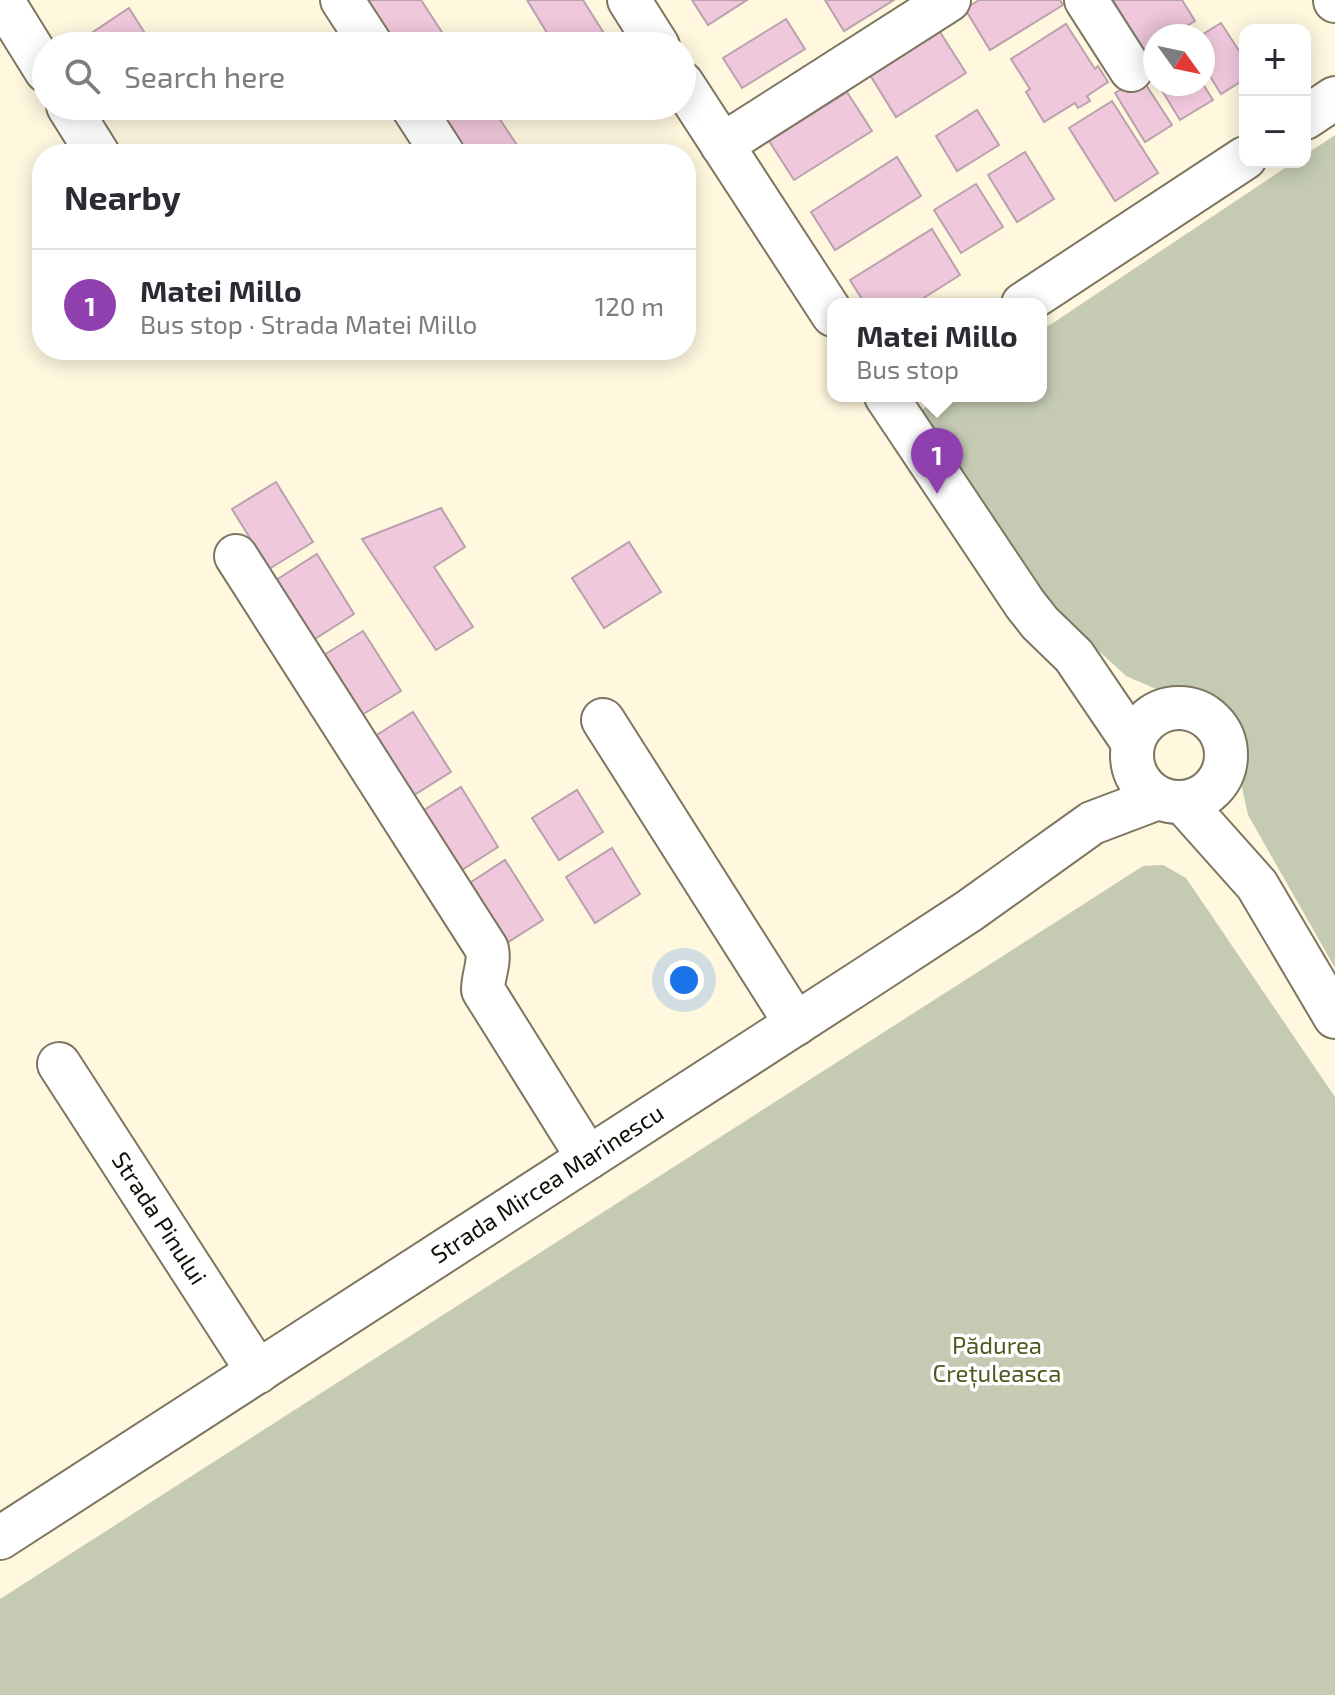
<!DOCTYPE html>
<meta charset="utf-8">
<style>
body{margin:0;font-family:"Exo 2",sans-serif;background:#f7f7f7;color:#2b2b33}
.controls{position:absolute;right:24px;top:24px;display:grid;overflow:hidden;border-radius:16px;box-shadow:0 4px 20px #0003}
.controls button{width:72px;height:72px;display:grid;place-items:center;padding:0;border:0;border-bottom:2px solid #e1e1e2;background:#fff;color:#2b2b33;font:40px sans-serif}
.compass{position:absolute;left:1143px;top:24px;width:72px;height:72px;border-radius:50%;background:#fff;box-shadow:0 4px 20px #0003;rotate:123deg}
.you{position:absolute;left:684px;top:980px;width:28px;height:28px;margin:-20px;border:6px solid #fff;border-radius:50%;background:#1a73e8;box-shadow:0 0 0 12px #1a73e833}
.badge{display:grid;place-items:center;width:52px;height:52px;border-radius:50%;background:#8f3fae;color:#fff;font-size:26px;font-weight:700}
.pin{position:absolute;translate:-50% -66px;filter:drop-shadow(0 2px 4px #0008)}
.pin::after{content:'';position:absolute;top:42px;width:28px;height:24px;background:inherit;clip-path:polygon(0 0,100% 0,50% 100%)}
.popup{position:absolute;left:827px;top:298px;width:220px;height:104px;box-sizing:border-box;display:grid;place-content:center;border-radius:16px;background:#fff;filter:drop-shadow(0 2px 6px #0005);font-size:26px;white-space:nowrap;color:#7c7c81}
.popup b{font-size:30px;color:#2b2b33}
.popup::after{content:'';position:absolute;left:50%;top:100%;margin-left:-16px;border:16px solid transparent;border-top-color:#fff}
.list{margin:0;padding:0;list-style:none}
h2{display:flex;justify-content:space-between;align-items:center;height:104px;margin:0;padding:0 32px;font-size:34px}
h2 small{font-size:26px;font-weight:400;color:#7c7c81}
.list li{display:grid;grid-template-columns:52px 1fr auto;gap:24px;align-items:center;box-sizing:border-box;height:112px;padding:0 32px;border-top:2px solid #e1e1e2}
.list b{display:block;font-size:30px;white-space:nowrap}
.list p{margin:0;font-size:26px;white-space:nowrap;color:#7c7c81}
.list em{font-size:26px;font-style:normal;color:#7c7c81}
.icon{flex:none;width:44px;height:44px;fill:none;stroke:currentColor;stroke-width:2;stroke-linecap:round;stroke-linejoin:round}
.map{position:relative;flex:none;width:1335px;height:1695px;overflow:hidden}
.search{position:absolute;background:#fff;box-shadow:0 4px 20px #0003;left:32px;top:32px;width:664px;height:88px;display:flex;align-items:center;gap:20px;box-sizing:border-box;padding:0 28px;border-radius:44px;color:#7c7c81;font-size:30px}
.panel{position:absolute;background:#fff;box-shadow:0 4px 20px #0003;left:32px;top:144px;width:664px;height:216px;border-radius:32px}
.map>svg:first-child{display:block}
</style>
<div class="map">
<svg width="1335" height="1695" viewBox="0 0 1335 1695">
<rect width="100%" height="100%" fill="#fff8df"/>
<g fill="#c4cbb2">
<polygon points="1335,135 1335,968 1248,815 1242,788 1246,752 1232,718 1201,696 1163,692 1126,676 1050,606 918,412 943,396 1041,396 1041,331 1294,162 1305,162 1305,155"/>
<polygon points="1163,865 1186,878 1335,1097 1335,1695 0,1695 0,1599 1143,866"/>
</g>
<g fill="#efc8dc" stroke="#baa1ae" stroke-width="2">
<polygon points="362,0 421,0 451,46 392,46"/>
<polygon points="527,0 583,0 612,46 555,46"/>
<polygon points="692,0 747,0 708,25"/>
<polygon points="825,0 894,0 844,31"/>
<polygon points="979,0 1060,0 1063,5 990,50 965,9"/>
<polygon points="1113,0 1182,0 1195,21 1170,36 1155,36 1155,46 1145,52"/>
<polygon points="129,8 153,46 81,46 78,42"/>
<polygon points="786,19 805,49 742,88 723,58"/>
<polygon points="1221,23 1245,60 1245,79 1221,94 1203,65 1203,36 1200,36"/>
<polygon points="1066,24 1095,69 1098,66 1108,82 1087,96 1090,101 1078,108 1075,103 1044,122 1026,92 1030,89 1011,59"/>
<polygon points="940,32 966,73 896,117 870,75"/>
<polygon points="1141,77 1172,125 1145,142 1115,93"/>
<polygon points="1158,84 1203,84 1213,100 1180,120"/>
<polygon points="847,92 872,131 794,180 769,141"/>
<polygon points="1112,101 1158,173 1115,201 1069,128"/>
<polygon points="119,106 146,106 127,118"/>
<polygon points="462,106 491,106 523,154 464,154 441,119"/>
<polygon points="977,110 999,145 957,171 936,136"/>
<polygon points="1025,152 1054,199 1017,222 988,175"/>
<polygon points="897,157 921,196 835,250 811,212"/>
<polygon points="976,184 1003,227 961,253 934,210"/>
<polygon points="932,229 960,275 914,304 865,304 850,280"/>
<polygon points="276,482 313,542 269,569 232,509"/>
<polygon points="441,508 465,547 434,567 473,627 436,650 362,539"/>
<polygon points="629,542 661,592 604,628 572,578"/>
<polygon points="317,554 354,614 310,642 273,582"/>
<polygon points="363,631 401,691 357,718 319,658"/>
<polygon points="413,712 451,772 406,800 369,740"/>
<polygon points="461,787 498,847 454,875 416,815"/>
<polygon points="577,790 603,832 559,860 532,818"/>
<polygon points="612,848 640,894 595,923 566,877"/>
<polygon points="505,860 543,920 499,948 462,888"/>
</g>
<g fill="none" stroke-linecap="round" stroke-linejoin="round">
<g stroke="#7d7661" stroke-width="46">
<g id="minor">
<polyline points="2,0 46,71"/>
<polyline points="342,0 372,46"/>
<polyline points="629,0 658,46"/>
<polyline points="1086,0 1131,70"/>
<polyline points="1335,0 1335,1"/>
<polyline points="682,83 833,315"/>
<polyline points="68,106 98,154"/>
<polyline points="412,106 443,154"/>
<polyline points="1305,118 1335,98"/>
<polyline points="722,145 949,0"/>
<polyline points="1023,304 1245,158"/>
<polyline points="886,396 1025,604 1040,623 1074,656 1133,743"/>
<path d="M236 556 487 949C490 964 483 975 483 990L588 1158"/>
<circle cx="1179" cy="755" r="47"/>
<polyline points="603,720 796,1024"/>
<polyline points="1183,802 1257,885 1335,1017"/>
<path id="s1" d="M59 1064 258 1372"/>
<path id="s2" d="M0 1538 865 979 969 911 1092 823 1158 798"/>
</g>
</g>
<use href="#minor" stroke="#fff" stroke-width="42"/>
</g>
<g text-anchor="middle" stroke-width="7" stroke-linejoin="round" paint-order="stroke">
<g font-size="24" fill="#100e06" stroke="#fff">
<text dy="8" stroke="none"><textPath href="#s2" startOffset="652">Strada Mircea Marinescu</textPath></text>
<text dy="8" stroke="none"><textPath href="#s1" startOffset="184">Strada Pinului</textPath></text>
</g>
<g font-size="24" fill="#4d5b22" stroke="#fff">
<text x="997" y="1354">Pădurea<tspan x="997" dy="28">Crețuleasca</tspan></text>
</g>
</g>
</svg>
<div class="controls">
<button>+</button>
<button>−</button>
</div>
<svg class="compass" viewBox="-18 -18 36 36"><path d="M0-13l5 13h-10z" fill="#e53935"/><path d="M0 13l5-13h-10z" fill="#7c7c81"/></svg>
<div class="you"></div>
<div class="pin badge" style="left:937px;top:494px">1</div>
<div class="popup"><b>Matei Millo</b>Bus stop</div>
<div class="search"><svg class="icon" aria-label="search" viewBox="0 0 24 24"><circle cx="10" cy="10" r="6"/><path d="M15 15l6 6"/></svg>Search here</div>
<section class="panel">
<h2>Nearby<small></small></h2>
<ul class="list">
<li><span class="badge">1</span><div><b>Matei Millo</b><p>Bus stop · Strada Matei Millo</p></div><em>120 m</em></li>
</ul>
</section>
</div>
